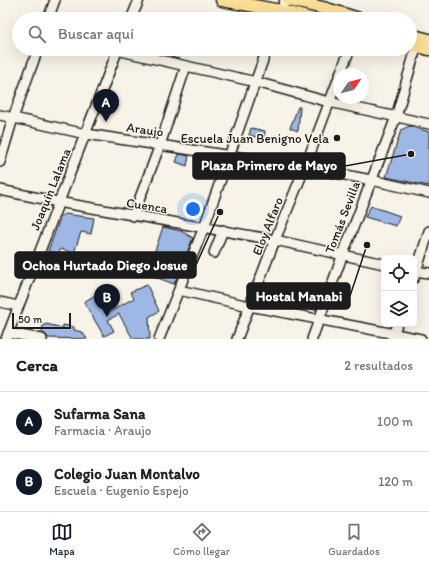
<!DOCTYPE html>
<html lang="es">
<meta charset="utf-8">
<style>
body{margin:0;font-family:Itim,sans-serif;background:#f6f6f6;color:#202124}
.controls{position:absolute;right:12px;bottom:12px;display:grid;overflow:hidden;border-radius:6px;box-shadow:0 4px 16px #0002}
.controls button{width:36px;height:36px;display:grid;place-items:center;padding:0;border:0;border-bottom:1px solid #e0e0e0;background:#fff;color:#202124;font:20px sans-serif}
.compass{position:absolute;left:333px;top:68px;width:36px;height:36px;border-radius:50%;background:#fff;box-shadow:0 4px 16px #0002;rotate:55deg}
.scale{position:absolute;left:12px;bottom:10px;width:59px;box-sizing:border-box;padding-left:4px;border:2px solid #1c1c1c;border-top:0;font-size:11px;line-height:14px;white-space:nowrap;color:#1c1c1c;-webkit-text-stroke:3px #f7f3e8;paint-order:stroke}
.you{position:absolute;left:193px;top:209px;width:14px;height:14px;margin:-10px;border:3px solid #fff;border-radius:50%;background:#1a73e8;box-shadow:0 0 0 6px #1a73e833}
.badge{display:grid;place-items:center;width:26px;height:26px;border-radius:50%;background:#111827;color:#fff;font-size:13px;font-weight:700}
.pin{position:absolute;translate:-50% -33px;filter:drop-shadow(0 1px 2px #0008)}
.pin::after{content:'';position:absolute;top:21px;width:14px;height:12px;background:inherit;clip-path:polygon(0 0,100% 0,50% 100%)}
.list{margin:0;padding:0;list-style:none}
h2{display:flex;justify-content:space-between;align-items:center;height:52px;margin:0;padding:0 16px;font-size:17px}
h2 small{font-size:13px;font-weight:400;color:#757577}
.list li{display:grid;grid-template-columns:26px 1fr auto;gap:12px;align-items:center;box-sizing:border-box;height:60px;padding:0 16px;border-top:1px solid #e0e0e0}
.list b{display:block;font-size:15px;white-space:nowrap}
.list p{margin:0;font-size:13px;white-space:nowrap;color:#757577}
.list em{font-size:13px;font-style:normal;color:#757577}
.icon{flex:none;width:22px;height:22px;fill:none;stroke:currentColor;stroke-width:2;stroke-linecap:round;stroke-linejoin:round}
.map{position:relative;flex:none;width:429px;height:339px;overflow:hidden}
.search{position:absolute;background:#fff;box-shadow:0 4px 16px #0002;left:12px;right:12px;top:12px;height:44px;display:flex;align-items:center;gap:10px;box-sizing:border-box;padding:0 14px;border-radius:22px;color:#757577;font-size:15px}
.sheet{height:172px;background:#fff}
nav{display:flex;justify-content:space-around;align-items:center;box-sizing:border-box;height:56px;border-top:1px solid #e0e0e0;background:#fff;font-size:11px;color:#757577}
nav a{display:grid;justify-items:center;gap:2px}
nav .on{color:#111827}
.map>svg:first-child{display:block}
</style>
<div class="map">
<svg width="429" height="339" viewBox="0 0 429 339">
<rect width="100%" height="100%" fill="#f7f3e8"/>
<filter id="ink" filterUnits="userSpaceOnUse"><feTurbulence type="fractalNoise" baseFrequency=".025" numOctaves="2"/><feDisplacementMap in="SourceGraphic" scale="8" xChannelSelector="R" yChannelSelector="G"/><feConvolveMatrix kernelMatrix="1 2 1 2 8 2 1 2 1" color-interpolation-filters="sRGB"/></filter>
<g filter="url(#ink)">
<g fill="#9fb7e4" stroke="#1c1c1c">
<polygon points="298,107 300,107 298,131 290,128"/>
<polygon points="409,126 429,132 429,186 386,177 401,130"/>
<polygon points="251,128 265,131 264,139 249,135"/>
<polygon points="179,154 189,156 187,166 176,162"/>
<polygon points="371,206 400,216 396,226 365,217"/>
<polygon points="65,214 94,218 91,234 81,232 74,253 60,249 59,254 48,251 61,216"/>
<polygon points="163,227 181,231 193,238 174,284 147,274"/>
<polygon points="147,285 159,311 149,317 150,339 133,339 119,314 108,320 114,331 104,336 84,302 95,295 106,314 134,298 130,292"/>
<polygon points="313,286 323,291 316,310 306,308"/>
<polygon points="46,324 63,328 63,325 74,327 74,330 82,332 87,339 48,338 46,335 42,333 43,325 46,325"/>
</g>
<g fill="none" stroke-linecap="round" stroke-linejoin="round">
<g stroke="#1c1c1c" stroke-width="12">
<g id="minor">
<polyline points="48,19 55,0"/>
<polyline points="131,19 139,0"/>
<polyline points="278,19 285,0"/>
<polyline points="112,49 256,82 329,102 429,124"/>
<polyline points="340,74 350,49"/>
<polyline points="0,115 86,134 305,167 371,180 429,193"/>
<polyline points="0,162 13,118 38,49"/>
<polyline points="0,190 58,202 275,240 384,264"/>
<polyline points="133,216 160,145 186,66"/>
<polyline points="214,253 223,230"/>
<polyline points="414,271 429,273"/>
<polyline points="414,278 429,231"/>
<polyline points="179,290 249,306 421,339"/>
<polyline points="0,302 18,306"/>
<polyline points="8,333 42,339"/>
<polyline points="6,339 118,49"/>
<polyline points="159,339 204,227 267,49"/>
<polyline points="237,339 275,240 305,167 339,77"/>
<polyline points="312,339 343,254 396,117 417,45"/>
<polyline points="392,339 397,324"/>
</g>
</g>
<g stroke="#1c1c1c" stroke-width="15">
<g id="major">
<polyline points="222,0 281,11 312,19"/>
<polyline points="289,0 323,8 359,19"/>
<polyline points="410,35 429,40"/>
<polyline points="410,44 429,49"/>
</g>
</g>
<use href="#minor" stroke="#f7f3e8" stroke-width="9"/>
<use href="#major" stroke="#fbdf96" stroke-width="12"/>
</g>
</g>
<circle fill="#1c1c1c" stroke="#f7f3e8" stroke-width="1.5" cx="337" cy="138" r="4"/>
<g text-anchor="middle" stroke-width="3" stroke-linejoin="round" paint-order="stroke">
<g font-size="13" fill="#1c1c1c" stroke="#f7f3e8">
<text transform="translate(145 129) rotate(8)" y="5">Araujo</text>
<text transform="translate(50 189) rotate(-68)" y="5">Joaquín Lalama</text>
<text transform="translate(147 205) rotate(9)" y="5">Cuenca</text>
<text transform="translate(342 217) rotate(-69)" y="5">Tomás Sevilla</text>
<text transform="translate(267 226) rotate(-68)" y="5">Eloy Alfaro</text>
</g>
<g font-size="13" fill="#1c1c1c" stroke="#f7f3e8" text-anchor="end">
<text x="329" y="143">Escuela Juan Benigno Vela</text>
</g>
</g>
<path fill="none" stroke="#1c1c1c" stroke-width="1.5" d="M411 154L345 166M220 212L196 265M367 245L350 296"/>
<g fill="#1c1c1c" stroke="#f7f3e8" stroke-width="1.5">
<circle cx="411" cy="154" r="4"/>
<circle cx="220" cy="212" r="4"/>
<circle cx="367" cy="245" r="4"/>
</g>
<g fill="#1c1c1c" stroke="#1c1c1c" stroke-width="1.5">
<rect x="193" y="153" width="152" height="26" rx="4"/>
<rect x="15" y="252" width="181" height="26" rx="4"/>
<rect x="247" y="283" width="103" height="26" rx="4"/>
</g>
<g font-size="14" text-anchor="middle" font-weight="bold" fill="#fff">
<text x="269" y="170">Plaza Primero de Mayo</text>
<text x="105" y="270">Ochoa Hurtado Diego Josue</text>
<text x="299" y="301">Hostal Manabi</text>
</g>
</svg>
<div class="controls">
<button><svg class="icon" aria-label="locate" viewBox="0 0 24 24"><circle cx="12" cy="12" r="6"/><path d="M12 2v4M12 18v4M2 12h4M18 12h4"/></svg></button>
<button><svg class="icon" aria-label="layers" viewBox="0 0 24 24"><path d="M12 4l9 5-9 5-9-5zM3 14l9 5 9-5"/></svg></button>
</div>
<svg class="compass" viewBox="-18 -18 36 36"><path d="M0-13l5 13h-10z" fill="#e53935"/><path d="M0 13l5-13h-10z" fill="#757577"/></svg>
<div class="scale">50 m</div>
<div class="you"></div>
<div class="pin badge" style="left:106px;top:122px">A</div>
<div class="pin badge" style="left:107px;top:317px">B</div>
<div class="search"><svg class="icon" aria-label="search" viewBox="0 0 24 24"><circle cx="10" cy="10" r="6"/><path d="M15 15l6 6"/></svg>Buscar aquí</div>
</div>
<section class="sheet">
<h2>Cerca<small>2 resultados</small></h2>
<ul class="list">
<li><span class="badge">A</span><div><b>Sufarma Sana</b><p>Farmacia · Araujo</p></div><em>100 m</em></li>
<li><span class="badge">B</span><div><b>Colegio Juan Montalvo</b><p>Escuela · Eugenio Espejo</p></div><em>120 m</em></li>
</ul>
</section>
<nav>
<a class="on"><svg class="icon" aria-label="map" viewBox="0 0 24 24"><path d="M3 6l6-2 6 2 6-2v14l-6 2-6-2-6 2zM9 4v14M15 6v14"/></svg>Mapa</a>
<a><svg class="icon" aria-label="directions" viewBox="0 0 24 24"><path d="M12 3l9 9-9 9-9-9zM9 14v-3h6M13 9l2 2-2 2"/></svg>Cómo llegar</a>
<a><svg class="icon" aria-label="saved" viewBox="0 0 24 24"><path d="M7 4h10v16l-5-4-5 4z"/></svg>Guardados</a>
</nav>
